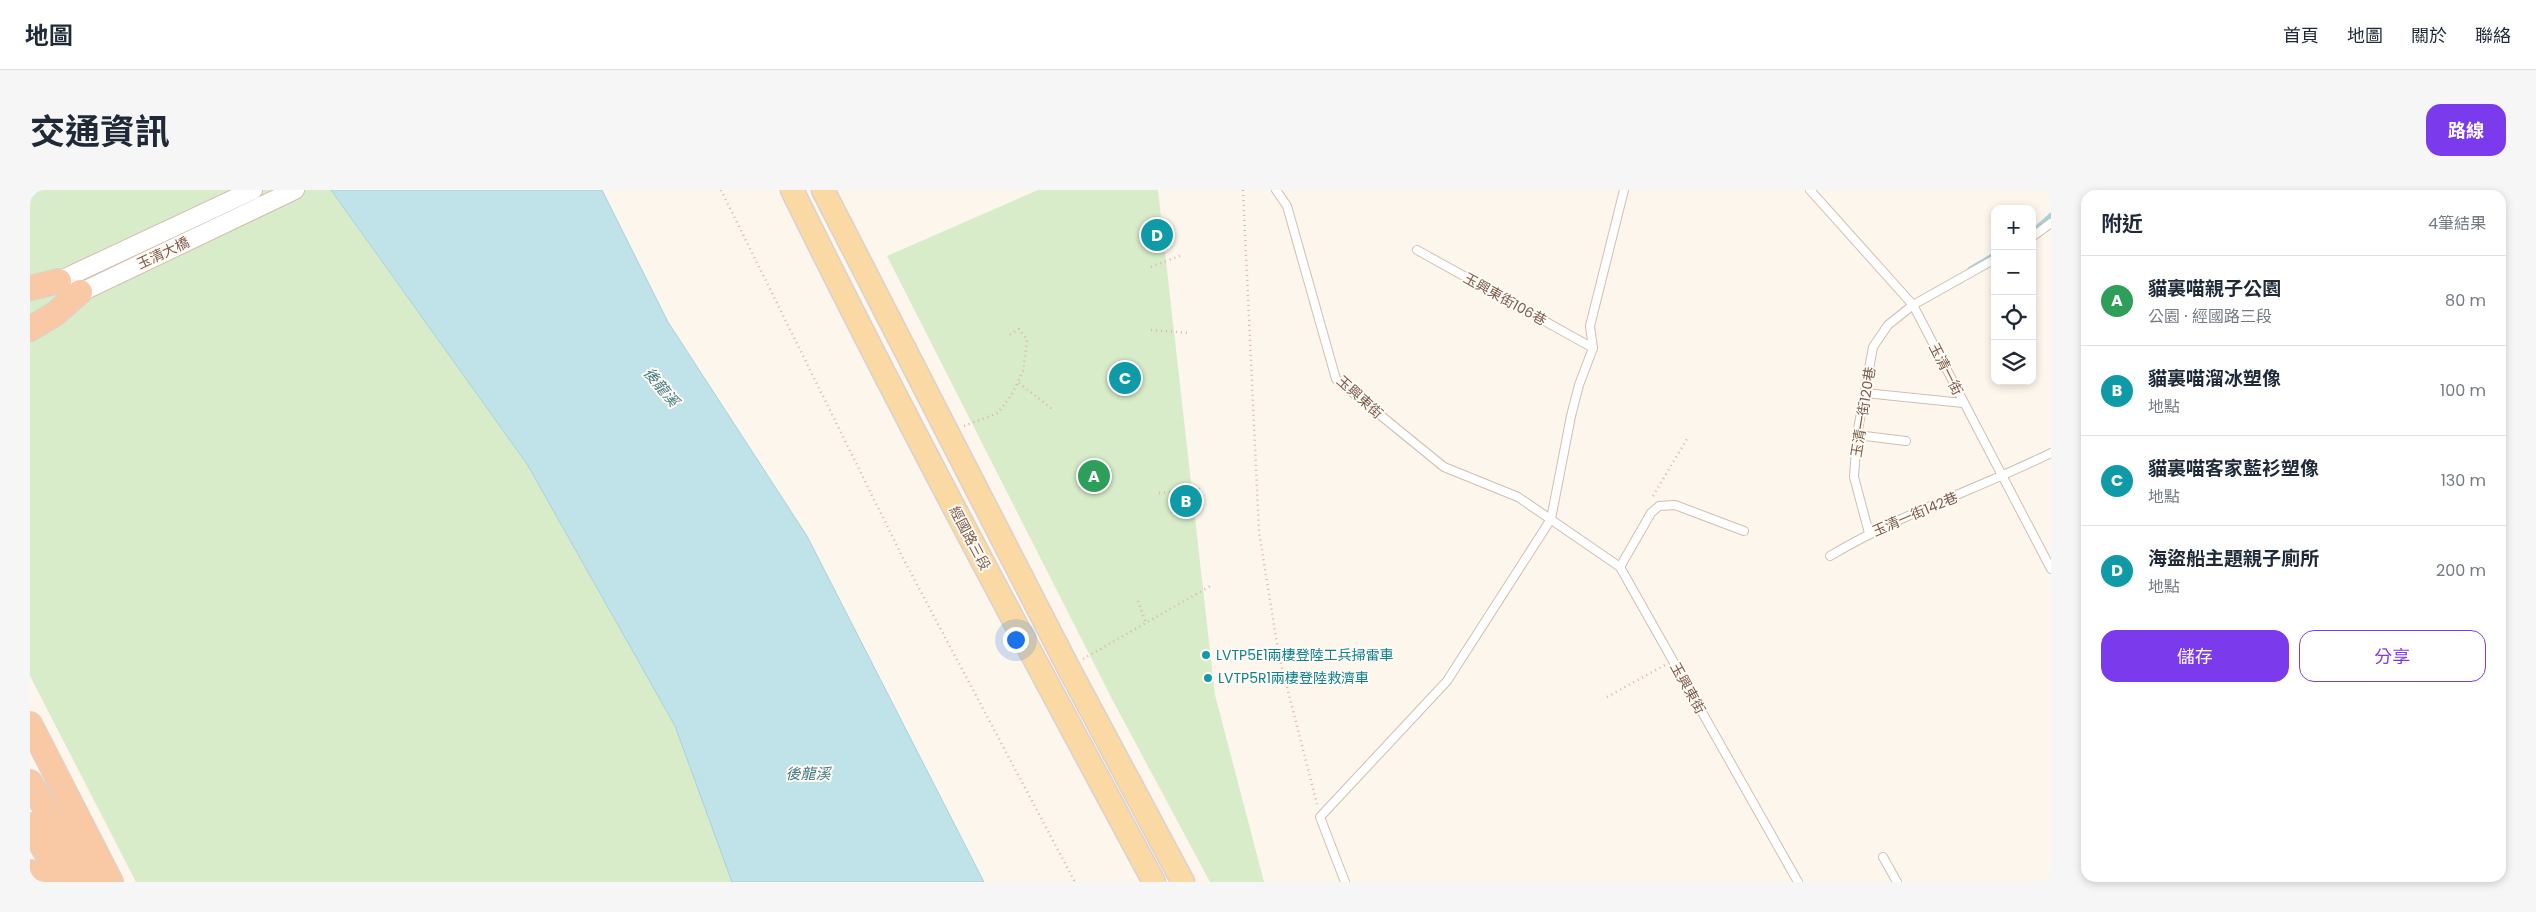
<!DOCTYPE html>
<html lang="zh-TW">
<meta charset="utf-8">
<style>
body{margin:0;font-family:Poppins,"Noto Sans TC",sans-serif;background:#f6f6f7;color:#1f2937}
.controls{position:absolute;right:15px;top:15px;display:grid;overflow:hidden;border-radius:10px;box-shadow:0 2px 8px #0003}
.controls button{width:45px;height:45px;display:grid;place-items:center;padding:0;border:0;border-bottom:1px solid #e0e1e3;background:#fff;color:#1f2937;font:25px sans-serif}
.you{position:absolute;left:985px;top:449px;width:18px;height:18px;margin:-12px;border:4px solid #fff;border-radius:50%;background:#1a73e8;box-shadow:0 0 0 8px #1a73e833}
.badge{display:grid;place-items:center;width:32px;height:32px;border-radius:50%;background:#7c3aed;color:#fff;font-size:16px;font-weight:700}
.pin{position:absolute;translate:-50% -50%;border:2px solid #fff;box-shadow:0 1px 5px #0006}
.list{margin:0;padding:0;list-style:none}
h2{display:flex;justify-content:space-between;align-items:center;height:65px;margin:0;padding:0 20px;font-size:21px}
h2 small{font-size:16px;font-weight:400;color:#747a83}
.list li{display:grid;grid-template-columns:32px 1fr auto;gap:15px;align-items:center;box-sizing:border-box;height:90px;padding:0 20px;border-top:1px solid #e0e1e3}
.list b{display:block;font-size:19px;white-space:nowrap}
.list p{margin:0;font-size:16px;white-space:nowrap;color:#747a83}
.list em{font-size:16px;font-style:normal;color:#747a83}
.actions{display:flex;gap:10px;padding:15px 20px}
.actions a{flex:1;padding:11px 0;border:1px solid #7c3aed;border-radius:15px;text-align:center;font-size:18px;color:#7c3aed}
.actions .main{background:#7c3aed;color:#fff}
.icon{flex:none;width:28px;height:28px;fill:none;stroke:currentColor;stroke-width:2;stroke-linecap:round;stroke-linejoin:round}
.map{position:relative;flex:none;width:2021px;height:692px;overflow:hidden;border-radius:15px}
header{display:flex;align-items:center;gap:30px;box-sizing:border-box;height:70px;padding:0 25px;background:#fff;border-bottom:1px solid #e0e1e3}
header strong{font-size:24px}
nav{display:flex;gap:28px;margin-inline-start:auto;font-size:18px}
.intro{display:flex;align-items:center;justify-content:space-between;box-sizing:border-box;height:120px;padding:0 30px}
h1{margin:0;font-size:35px}
.button{padding:12px 22px;border-radius:15px;background:#7c3aed;color:#fff;font-size:18px;font-weight:700}
main{display:flex;gap:30px;padding:0 30px}
aside{flex:1;background:#fff;border-radius:15px;box-shadow:0 2px 8px #0003}
.map>svg:first-child{display:block}
</style>
<header>
<strong>地圖</strong>
<nav><a>首頁</a><a>地圖</a><a>關於</a><a>聯絡</a></nav>
</header>
<div class="intro"><h1>交通資訊</h1><a class="button">路線</a></div>
<main>
<div class="map">
<svg width="2021" height="692" viewBox="0 0 2021 692">
<rect width="100%" height="100%" fill="#fdf6ec"/>
<g fill="#d8ecc9">
<polygon points="0,0 301,0 367,93 827,692 106,692 0,486"/>
<polygon points="1008,0 1128,0 1185,505 1234,692 1180,692 1083,511 857,66"/>
</g>
<polygon fill="#bfe3e8" stroke="#a5d3da" points="301,0 572,0 638,132 777,346 954,692 702,692 645,536 497,274"/>
<g fill="none" stroke-linecap="round" stroke-linejoin="round">
<g stroke="#a5d3da" stroke-width="4.5">
<polyline points="2002,42 2021,25"/>
<polyline points="1940,79 1965,64"/>
</g>
</g>
<polygon fill="#f3d5c3" stroke="#e6bba3" points="1137,41 1138,47 1116,50 1115,44"/>
<g fill="none" stroke-linecap="round" stroke-linejoin="round">
<g stroke="#d1beb0" stroke-width="10">
<g id="service">
<polyline points="1246,0 1257,16 1306,189 1414,277 1488,307 1590,377 1768,692"/>
<polyline points="1780,0 1883,115 2021,379"/>
<polyline points="2002,47 2021,33"/>
<polyline points="1387,60 1563,158"/>
<polyline points="1835,203 1933,213"/>
<polyline points="1827,245 1876,251"/>
<polyline points="1839,343 1824,287 1827,245 1843,157 1858,135 1883,115 1965,69"/>
<path d="M1800 366C1870 324 1948 299 2021 263"/>
<polyline points="1590,377 1621,323 1629,316 1645,315 1714,341"/>
<polyline points="1853,667 1867,692"/>
<polyline points="1315,692 1290,627 1417,491 1521,329 1541,226 1549,195 1563,158 1560,136 1594,0"/>
</g>
</g>
<g stroke="#d1beb0" stroke-width="20">
<g id="tertiary">
<polyline points="18,96 223,0"/>
<polyline points="39,108 265,0"/>
</g>
</g>
<g stroke="#dad1cd" stroke-width="25">
<g id="primary">
<path d="M762 0C877 234 1001 463 1124 692"/>
<polyline points="793,0 1038,477 1153,692"/>
</g>
</g>
<g stroke="#dad1cd" stroke-width="26">
<g id="trunk">
<polyline points="0,98 29,91"/>
<polyline points="0,139 25,124 50,102"/>
<polyline points="0,534 81,692"/>
<polyline points="0,592 58,692"/>
<polyline points="0,635 33,692"/>
<polyline points="0,682 7,692"/>
</g>
</g>
<g stroke="#d9b8a5" stroke-width="2.5" stroke-dasharray="1 4" stroke-linecap="butt">
<polyline points="691,0 874,370 1045,692"/>
<polyline points="1213,0 1229,342 1249,466 1287,614"/>
<polyline points="1121,77 1152,65"/>
<polyline points="1121,140 1159,143"/>
<polyline points="989,193 1022,219"/>
<polyline points="934,236 968,223 982,204 993,181 997,150 989,139 979,145"/>
<polyline points="1129,303 1170,299"/>
<polyline points="1623,306 1657,249"/>
<polyline points="1108,411 1116,433"/>
<polyline points="1053,469 1182,395"/>
<polyline points="1577,507 1635,475"/>
</g>
<use href="#service" stroke="#fff" stroke-width="8"/>
<use href="#tertiary" stroke="#fff" stroke-width="18"/>
<use href="#primary" stroke="#fbd9a5" stroke-width="22"/>
<use href="#trunk" stroke="#f9c8a4" stroke-width="24"/>
</g>
<g fill="#0f9aa8" stroke="#fffaf3" stroke-width="2">
<circle cx="1176" cy="465" r="5"/>
<circle cx="1178" cy="488" r="5"/>
</g>
<g text-anchor="middle" stroke-width="4" stroke-linejoin="round" paint-order="stroke">
<g font-size="14" fill="#7a5c4d" stroke="#fffaf3">
<text transform="translate(133 63) rotate(-25)" y="5">玉清大橋</text>
<text transform="translate(1475 109) rotate(29)" y="5">玉興東街106巷</text>
<text transform="translate(1916 179) rotate(63)" y="5">玉清一街</text>
<text transform="translate(1330 207) rotate(42)" y="5">玉興東街</text>
<text transform="translate(1833 222) rotate(-81)" y="5">玉清一街120巷</text>
<text transform="translate(1885 324) rotate(-23)" y="5">玉清一街142巷</text>
<text transform="translate(940 348) rotate(62)" y="5">經國路三段</text>
<text transform="translate(1658 498) rotate(61)" y="5">玉興東街</text>
</g>
<g font-size="14" fill="#0d838f" stroke="#fffaf3" text-anchor="start">
<text x="1186" y="470">LVTP5E1兩棲登陸工兵掃雷車</text>
<text x="1188" y="493">LVTP5R1兩棲登陸救濟車</text>
</g>
<g font-size="15" font-style="italic" fill="#437c86" stroke="#fffaf3">
<text transform="translate(631 197) rotate(50)" y="5">後龍溪</text>
<text x="778" y="589">後龍溪</text>
</g>
</g>
</svg>
<div class="controls">
<button>+</button>
<button>−</button>
<button><svg class="icon" aria-label="locate" viewBox="0 0 24 24"><circle cx="12" cy="12" r="6"/><path d="M12 2v4M12 18v4M2 12h4M18 12h4"/></svg></button>
<button><svg class="icon" aria-label="layers" viewBox="0 0 24 24"><path d="M12 4l9 5-9 5-9-5zM3 14l9 5 9-5"/></svg></button>
</div>
<div class="you"></div>
<div class="pin badge" style="left:1064px;top:286px;background:#2e9e5b">A</div>
<div class="pin badge" style="left:1156px;top:311px;background:#0f9aa8">B</div>
<div class="pin badge" style="left:1095px;top:188px;background:#0f9aa8">C</div>
<div class="pin badge" style="left:1127px;top:45px;background:#0f9aa8">D</div>
</div>
<aside>
<h2>附近<small>4筆結果</small></h2>
<ul class="list">
<li><span class="badge" style="background:#2e9e5b">A</span><div><b>貓裏喵親子公園</b><p>公園 · 經國路三段</p></div><em>80 m</em></li>
<li><span class="badge" style="background:#0f9aa8">B</span><div><b>貓裏喵溜冰塑像</b><p>地點</p></div><em>100 m</em></li>
<li><span class="badge" style="background:#0f9aa8">C</span><div><b>貓裏喵客家藍衫塑像</b><p>地點</p></div><em>130 m</em></li>
<li><span class="badge" style="background:#0f9aa8">D</span><div><b>海盜船主題親子廁所</b><p>地點</p></div><em>200 m</em></li>
</ul>
<div class="actions"><a class="main">儲存</a><a>分享</a></div>
</aside>
</main>
